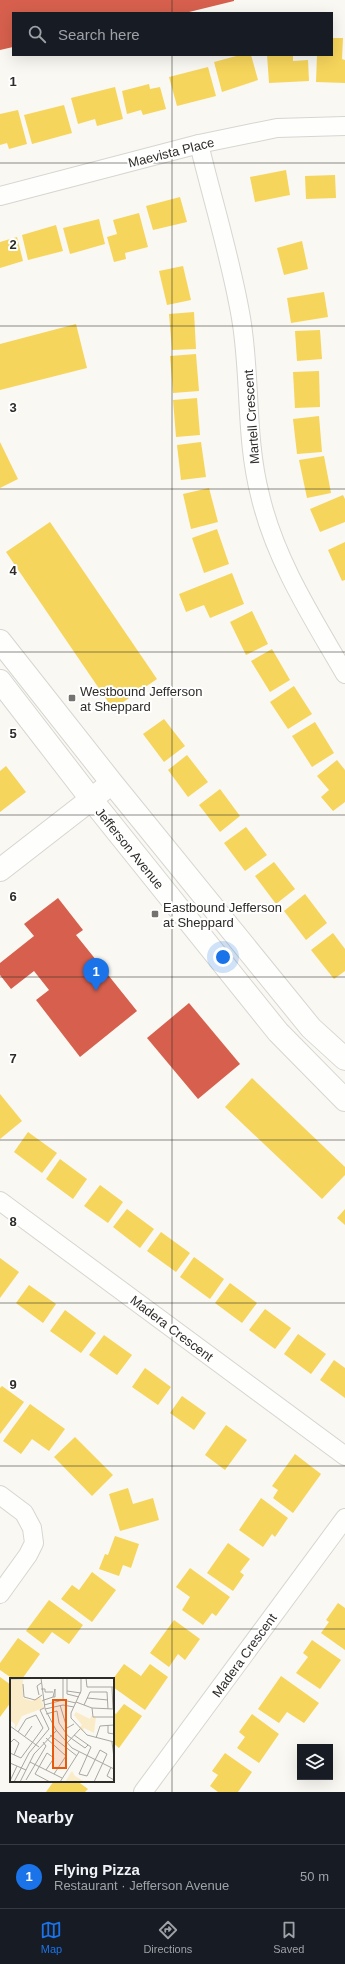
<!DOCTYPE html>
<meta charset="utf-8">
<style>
body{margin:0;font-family:Helvetica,sans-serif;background:#20242c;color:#f1f3f6}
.controls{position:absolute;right:12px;bottom:12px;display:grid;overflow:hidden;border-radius:0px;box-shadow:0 4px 16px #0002}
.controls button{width:36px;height:36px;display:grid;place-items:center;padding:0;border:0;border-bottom:1px solid #363941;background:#171b24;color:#f1f3f6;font:20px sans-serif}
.you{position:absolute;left:223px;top:957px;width:14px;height:14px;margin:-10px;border:3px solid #fff;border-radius:50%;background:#1a73e8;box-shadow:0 0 0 6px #1a73e833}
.badge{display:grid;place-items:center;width:26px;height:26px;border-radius:50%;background:#1a73e8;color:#fff;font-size:13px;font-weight:700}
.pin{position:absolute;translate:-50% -33px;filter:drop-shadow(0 1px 2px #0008)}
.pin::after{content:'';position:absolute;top:21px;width:14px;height:12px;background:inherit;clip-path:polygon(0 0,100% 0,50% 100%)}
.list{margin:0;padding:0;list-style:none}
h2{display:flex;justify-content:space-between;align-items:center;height:52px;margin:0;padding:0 16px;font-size:17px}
h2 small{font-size:13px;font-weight:400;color:#9ea1a6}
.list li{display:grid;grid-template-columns:26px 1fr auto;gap:12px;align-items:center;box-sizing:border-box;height:64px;padding:0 16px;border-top:1px solid #363941}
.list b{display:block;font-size:15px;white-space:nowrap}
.list p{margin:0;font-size:13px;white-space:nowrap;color:#9ea1a6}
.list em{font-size:13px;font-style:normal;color:#9ea1a6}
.icon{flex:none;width:22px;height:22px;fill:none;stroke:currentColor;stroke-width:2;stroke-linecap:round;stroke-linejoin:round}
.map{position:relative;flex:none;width:345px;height:1792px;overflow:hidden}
.search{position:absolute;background:#171b24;box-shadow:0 4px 16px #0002;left:12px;right:12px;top:12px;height:44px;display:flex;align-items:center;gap:10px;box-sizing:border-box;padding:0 14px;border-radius:0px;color:#9ea1a6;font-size:15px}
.sheet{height:116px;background:#171b24}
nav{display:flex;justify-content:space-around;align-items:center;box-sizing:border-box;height:56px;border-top:1px solid #363941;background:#171b24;font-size:11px;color:#9ea1a6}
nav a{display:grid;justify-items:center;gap:2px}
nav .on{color:#1a73e8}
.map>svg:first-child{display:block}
</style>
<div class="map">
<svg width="345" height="1792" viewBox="0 0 345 1792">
<rect width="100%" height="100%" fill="#faf8f2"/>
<g fill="#f6d55c">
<polygon points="332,38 343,38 342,59 345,60 345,83 316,82 317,55 332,55"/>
<polygon points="240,55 251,55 258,80 222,92 214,62"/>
<polygon points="267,55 293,55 293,61 308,60 309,81 269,83"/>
<polygon points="208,67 216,96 177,106 169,77"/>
<polygon points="149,84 150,89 160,87 166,109 143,115 141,110 127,114 122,91"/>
<polygon points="115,87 123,119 97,126 95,119 78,124 71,98"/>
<polygon points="64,105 72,133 32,144 24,115"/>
<polygon points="18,110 27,144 9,149 7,143 0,145 0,114"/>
<polygon points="286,170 290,195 255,202 250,177"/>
<polygon points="335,175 336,198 306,199 305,176"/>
<polygon points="180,197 187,222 153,230 146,206"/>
<polygon points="139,213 148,247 125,253 126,259 114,262 107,237 117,234 113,220"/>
<polygon points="99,219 105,244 70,254 63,228"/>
<polygon points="56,225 63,251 28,260 22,235"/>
<polygon points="17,237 23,261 0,268 0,242"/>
<polygon points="302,241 308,269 284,275 277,248"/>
<polygon points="183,266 191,300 167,305 159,271"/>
<polygon points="324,292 328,317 291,323 287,298"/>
<polygon points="194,312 196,349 172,350 169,314"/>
<polygon points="76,324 87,368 0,390 0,344"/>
<polygon points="320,330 322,359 297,361 295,331"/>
<polygon points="196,354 199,391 173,393 170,356"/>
<polygon points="319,371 320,407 295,408 293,372"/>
<polygon points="197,398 200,435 176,437 173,400"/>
<polygon points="319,416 322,452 297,454 293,419"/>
<polygon points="0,442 18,479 0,488"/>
<polygon points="201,442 206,477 181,480 177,445"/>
<polygon points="324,456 331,493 307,498 299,460"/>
<polygon points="209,488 218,522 191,529 183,494"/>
<polygon points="343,495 345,499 345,522 320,532 310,509"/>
<polygon points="50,522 157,679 113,709 6,552"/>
<polygon points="217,529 229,564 204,573 192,538"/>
<polygon points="345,542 345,580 342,581 328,550"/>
<polygon points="232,573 244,604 210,618 204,605 186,612 179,594"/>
<polygon points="252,611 268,644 246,655 230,622"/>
<polygon points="272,649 290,680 270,692 251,661"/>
<polygon points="294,686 312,714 288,729 270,702"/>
<polygon points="164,719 185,746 164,762 143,734"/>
<polygon points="315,722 334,753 312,767 292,736"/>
<polygon points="187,755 208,782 188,797 168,770"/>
<polygon points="337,760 345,770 345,802 333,811 321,797 329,790 317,776"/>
<polygon points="6,766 26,792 0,812 0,771"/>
<polygon points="220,789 240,816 220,832 199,805"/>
<polygon points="246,827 267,855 245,871 224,843"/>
<polygon points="274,862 295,889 276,904 255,876"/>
<polygon points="305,894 327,923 306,940 284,911"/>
<polygon points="333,933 345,949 345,971 334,979 311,950"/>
<polygon points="252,1078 345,1167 345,1175 322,1199 225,1107"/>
<polygon points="0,1094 22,1121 0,1139"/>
<polygon points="28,1132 57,1153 42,1173 14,1152"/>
<polygon points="60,1159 87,1179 73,1199 46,1179"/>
<polygon points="100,1185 123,1202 108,1223 84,1206"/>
<polygon points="127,1209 154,1229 140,1248 113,1227"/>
<polygon points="345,1209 345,1225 337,1218"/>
<polygon points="161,1232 190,1253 176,1272 147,1251"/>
<polygon points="194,1257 224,1279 210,1299 180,1277"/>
<polygon points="0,1258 19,1272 0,1298"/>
<polygon points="230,1283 257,1303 242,1323 215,1303"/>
<polygon points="29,1285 56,1304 43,1323 16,1303"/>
<polygon points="265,1309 291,1328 275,1349 249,1330"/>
<polygon points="65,1310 96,1333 81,1353 50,1331"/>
<polygon points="298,1334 326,1354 311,1374 284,1354"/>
<polygon points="104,1335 132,1355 117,1375 89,1355"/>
<polygon points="334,1360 345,1368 345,1398 320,1380"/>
<polygon points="145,1368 171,1387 158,1405 132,1387"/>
<polygon points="2,1386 24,1402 0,1434 0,1388"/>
<polygon points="182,1396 206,1413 194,1430 170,1413"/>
<polygon points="30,1404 65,1429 49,1451 32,1439 21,1454 3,1441"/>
<polygon points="226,1425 247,1440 225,1470 205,1455"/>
<polygon points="75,1437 113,1475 92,1496 54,1457"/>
<polygon points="295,1454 321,1474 293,1513 273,1498 278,1490 272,1486"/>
<polygon points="128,1488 133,1504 153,1498 159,1520 120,1531 109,1494"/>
<polygon points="261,1498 288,1518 275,1537 272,1534 263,1547 239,1530"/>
<polygon points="115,1536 139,1544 131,1568 123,1565 119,1576 99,1569 105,1554 108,1555"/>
<polygon points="228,1543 250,1559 240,1572 244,1575 233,1591 207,1573"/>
<polygon points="190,1568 230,1597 216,1616 212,1613 203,1625 182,1610 190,1597 176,1587"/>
<polygon points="92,1572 116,1590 92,1622 61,1599 72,1585 79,1590"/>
<polygon points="49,1600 83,1625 69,1644 52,1632 43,1644 26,1631"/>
<polygon points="338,1603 345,1608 345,1650 321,1633 329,1622 326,1620"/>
<polygon points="174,1620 200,1639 185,1660 178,1654 169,1667 150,1653"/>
<polygon points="18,1638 40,1654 22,1679 13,1679 0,1670 0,1663"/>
<polygon points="312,1640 341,1660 320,1689 296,1673 308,1657 303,1653"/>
<polygon points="124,1664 141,1676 150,1664 168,1677 145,1710 113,1687 113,1679"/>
<polygon points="281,1676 319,1703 304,1723 287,1712 279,1723 258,1709"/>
<polygon points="0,1677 11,1685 11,1702 0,1717"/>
<polygon points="124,1704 142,1716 119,1748 113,1743 113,1711 116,1714"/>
<polygon points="252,1714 279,1734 259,1763 237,1748 245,1737 239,1732"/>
<polygon points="225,1753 252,1772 238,1792 218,1792 210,1786 218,1775 212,1771"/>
<polygon points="54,1781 77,1781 88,1789 85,1792 46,1792"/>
</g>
<g fill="#d6604d">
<polygon points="0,0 234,0 234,1 185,13 13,13 13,47 0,50"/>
<polygon points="58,898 83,930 76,935 137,1011 80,1057 36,1000 49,990 34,971 11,989 0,975 0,963 34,936 24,924"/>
<polygon points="189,1003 240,1064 198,1099 147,1038"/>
</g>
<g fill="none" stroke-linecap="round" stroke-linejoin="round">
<g stroke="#d7d5d1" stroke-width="20">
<g id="street">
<path d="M199 144C213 202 231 259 241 318 251 376 245 437 260 495 275 560 312 617 345 674"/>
<polyline points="0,196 199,144 277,128 345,126"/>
<polyline points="0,1201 345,1456"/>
<polyline points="0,1495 24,1513 32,1528 34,1543 28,1555 0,1594"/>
<polyline points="143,1792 345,1518"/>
</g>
</g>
<g stroke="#d7d5d1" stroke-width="24">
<g id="secondary">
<polyline points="0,641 112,783 311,1028 345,1059"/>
<polyline points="0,681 91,799 278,1032 345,1100"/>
<polyline points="0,870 103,790"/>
</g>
</g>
<use href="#street" stroke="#fefefd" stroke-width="18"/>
<use href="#secondary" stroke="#fefefd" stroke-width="22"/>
</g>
<path fill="none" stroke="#2e2c28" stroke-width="1" stroke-opacity="0.55" d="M172 0V13M172 55V1792M0 163H345M0 326H345M0 489H345M0 652H345M0 815H345M0 977H345M0 1140H345M0 1303H345M0 1466H345M0 1629H345"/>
<g fill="#75736f" stroke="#fff" stroke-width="1.5">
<rect x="68" y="694" width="8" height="8" rx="2"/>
<rect x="151" y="910" width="8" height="8" rx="2"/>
</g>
<g text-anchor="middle" stroke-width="4" stroke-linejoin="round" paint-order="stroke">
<g font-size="13" fill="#2e2c28" stroke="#fff">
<text transform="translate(171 152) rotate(-14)" y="5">Maevista Place</text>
<text transform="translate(251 417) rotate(-94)" y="5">Martell Crescent</text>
<text transform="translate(130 848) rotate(51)" y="5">Jefferson Avenue</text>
<text transform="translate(172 1328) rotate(37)" y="5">Madera Crescent</text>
<text transform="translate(244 1655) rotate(-54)" y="5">Madera Crescent</text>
</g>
<g font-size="13" fill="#2e2c28" stroke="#fff" text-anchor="start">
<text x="80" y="696">Westbound Jefferson<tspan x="80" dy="15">at Sheppard</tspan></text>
<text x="163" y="912">Eastbound Jefferson<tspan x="163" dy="15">at Sheppard</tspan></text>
</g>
</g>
<g transform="translate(10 1678)">
<rect width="104" height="104" fill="#faf8f2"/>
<path d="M0 2H13V20L22 23 30 18 34 30 12 38 5 51V46L0 42ZM66 34 80 41 81 38 86 39 84 55 74 50 72 53 69 50 72 47 64 37ZM62 93 65 98 75 104H55Z" fill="#fbecc9"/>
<path fill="none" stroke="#a8a6a1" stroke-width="1" d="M31 0 35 31 46 52 62 70 104 91M53 0V22M57 0V16L69 19M71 0V13L61 35V40L77 57 104 64M76 0 77 9H104M0 1 44 0M13 6 14 19 25 22 32 17M102 9 103 31M31 11H35V14H43M57 13 71 15M29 17 27 8 31 5M77 20 98 22M32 23 34 22 43 19H45V11L43 19M66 24 82 30 104 31M34 27 53 22 66 25M50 27 57 50 64 46M74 27 80 14H97L98 31M82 30 83 39H104M35 31 53 27 64 29M36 36 47 33 49 45 58 58 75 70 78 67M0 48 29 69M98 48V55L104 56M40 57 67 78M64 57 81 69 69 96 77 98 90 72 97 76 84 104M15 58 22 48M36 60 56 78 44 96M86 60 90 48 104 47M102 64 104 80M0 65 4 61 9 65 4 77M57 65 70 51M0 75 11 80 33 50 26 37 16 41 8 54M20 84 52 100M0 85 16 92M101 89 97 98 104 102M36 92 44 80 37 75 25 96 40 104M16 102 36 68 33 64M0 103 7 88M4 104 19 75 39 51 30 32 34 30M10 104 24 76 47 52M50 104 69 74"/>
<path fill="#e8590c" fill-opacity="0.15" stroke="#e8590c" stroke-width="2" d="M43 22H56V90H43Z"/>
<rect width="104" height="104" fill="none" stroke="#2e2c28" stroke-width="2"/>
</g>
<g font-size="13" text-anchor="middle" font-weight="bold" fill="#2e2c28" stroke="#fff" stroke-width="4" stroke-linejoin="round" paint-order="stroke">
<text x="13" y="86">1</text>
<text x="13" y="249">2</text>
<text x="13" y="412">3</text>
<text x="13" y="575">4</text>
<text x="13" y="738">5</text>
<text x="13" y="901">6</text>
<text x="13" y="1063">7</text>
<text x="13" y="1226">8</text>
<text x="13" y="1389">9</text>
</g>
</svg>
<div class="controls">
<button><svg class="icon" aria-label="layers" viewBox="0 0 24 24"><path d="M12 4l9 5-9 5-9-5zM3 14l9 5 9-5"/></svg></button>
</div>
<div class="you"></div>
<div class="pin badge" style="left:96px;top:991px">1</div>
<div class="search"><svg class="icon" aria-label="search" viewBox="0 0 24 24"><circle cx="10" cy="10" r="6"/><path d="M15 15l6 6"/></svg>Search here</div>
</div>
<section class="sheet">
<h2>Nearby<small></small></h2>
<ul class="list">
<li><span class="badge">1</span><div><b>Flying Pizza</b><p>Restaurant · Jefferson Avenue</p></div><em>50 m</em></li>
</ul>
</section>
<nav>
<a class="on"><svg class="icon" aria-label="map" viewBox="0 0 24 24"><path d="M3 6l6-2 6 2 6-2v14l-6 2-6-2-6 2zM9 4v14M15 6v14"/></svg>Map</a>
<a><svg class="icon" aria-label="directions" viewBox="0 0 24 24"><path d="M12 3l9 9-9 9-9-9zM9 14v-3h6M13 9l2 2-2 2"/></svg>Directions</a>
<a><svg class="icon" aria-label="saved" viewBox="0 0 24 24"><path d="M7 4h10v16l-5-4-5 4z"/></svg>Saved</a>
</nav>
